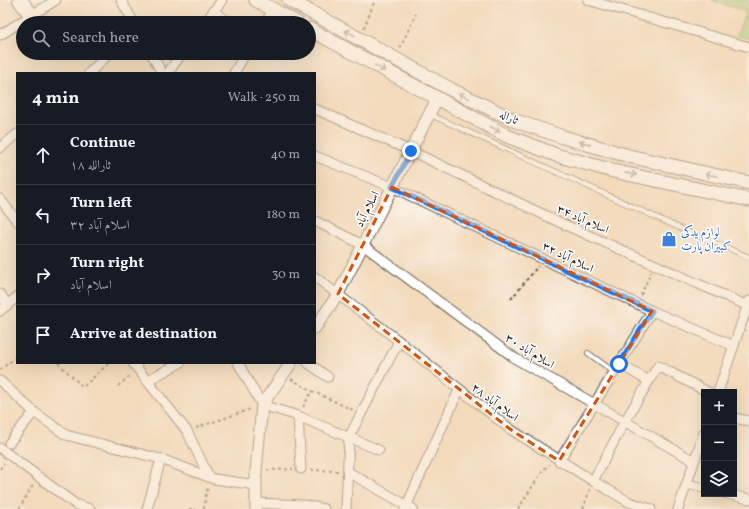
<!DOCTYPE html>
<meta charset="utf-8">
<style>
body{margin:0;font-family:Vollkorn,Amiri,serif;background:#20242c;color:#f1f3f6}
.controls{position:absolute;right:12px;bottom:12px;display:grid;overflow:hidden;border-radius:0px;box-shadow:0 4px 16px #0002}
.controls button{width:36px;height:36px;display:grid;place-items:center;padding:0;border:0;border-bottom:1px solid #363941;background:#171b24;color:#f1f3f6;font:20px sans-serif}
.stop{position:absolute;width:12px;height:12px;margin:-9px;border:3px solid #1a73e8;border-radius:50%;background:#fff}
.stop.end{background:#1a73e8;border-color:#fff;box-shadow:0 1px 4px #0008}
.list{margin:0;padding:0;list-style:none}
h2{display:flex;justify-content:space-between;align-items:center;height:52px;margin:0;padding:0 16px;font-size:17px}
h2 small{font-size:13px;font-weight:400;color:#9ea1a6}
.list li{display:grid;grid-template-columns:26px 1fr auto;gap:12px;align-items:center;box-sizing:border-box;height:60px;padding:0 16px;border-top:1px solid #363941}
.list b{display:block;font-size:15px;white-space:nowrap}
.list p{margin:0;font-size:13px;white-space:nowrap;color:#9ea1a6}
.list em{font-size:13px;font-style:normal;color:#9ea1a6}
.icon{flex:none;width:22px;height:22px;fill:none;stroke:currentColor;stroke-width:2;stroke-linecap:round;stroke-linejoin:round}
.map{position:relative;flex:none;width:749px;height:509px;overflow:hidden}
.search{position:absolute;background:#171b24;box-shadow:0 4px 16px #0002;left:16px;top:16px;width:300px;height:44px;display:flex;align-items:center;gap:10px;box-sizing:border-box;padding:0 14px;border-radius:22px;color:#9ea1a6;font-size:15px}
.panel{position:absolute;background:#171b24;box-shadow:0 4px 16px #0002;left:16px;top:72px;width:300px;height:292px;border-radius:0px}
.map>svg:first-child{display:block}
</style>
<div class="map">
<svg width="749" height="509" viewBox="0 0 749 509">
<rect width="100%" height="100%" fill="#fff"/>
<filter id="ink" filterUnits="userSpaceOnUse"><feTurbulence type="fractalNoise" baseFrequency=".025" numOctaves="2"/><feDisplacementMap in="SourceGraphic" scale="8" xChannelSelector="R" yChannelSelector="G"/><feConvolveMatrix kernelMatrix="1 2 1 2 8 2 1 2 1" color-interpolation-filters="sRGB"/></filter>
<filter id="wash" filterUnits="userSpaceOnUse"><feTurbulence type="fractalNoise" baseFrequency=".012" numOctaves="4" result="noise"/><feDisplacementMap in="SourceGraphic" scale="16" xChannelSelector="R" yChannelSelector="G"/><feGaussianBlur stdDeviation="0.9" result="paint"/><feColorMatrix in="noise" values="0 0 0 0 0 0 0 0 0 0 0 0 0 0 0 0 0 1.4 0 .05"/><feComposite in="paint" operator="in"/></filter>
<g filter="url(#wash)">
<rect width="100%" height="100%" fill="#f3dabb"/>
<polygon fill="#a5d07c" stroke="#60764c" points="711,0 749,0 749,39 737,35 746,11"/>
</g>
<g filter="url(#ink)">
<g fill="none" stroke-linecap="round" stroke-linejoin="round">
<g stroke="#675e54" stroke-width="6">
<g id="service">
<polyline points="429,114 684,230 749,257"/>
<polyline points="588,353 614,372"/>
</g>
</g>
<g stroke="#675e54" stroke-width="11">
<g id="minor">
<polyline points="121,0 134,23"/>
<polyline points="588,0 749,47"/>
<polyline points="213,11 230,23"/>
<polyline points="205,23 222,0"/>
<polyline points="265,23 273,10"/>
<polyline points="0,35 56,0"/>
<polyline points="151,53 162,73"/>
<polyline points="89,73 110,53"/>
<polyline points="168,73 182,53"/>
<polyline points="234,73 246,53"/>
<polyline points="315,109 411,151 561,223 748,306"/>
<polyline points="0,148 17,134"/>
<polyline points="315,156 392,187 652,311 734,346"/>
<polyline points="0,199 17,221"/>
<polyline points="315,221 363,245 516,359 694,461"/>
<polyline points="315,277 399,341 510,429 593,481 629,502 651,509"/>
<polyline points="0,294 8,305"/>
<polyline points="0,311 17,297"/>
<polyline points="133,363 187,431 209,477"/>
<polyline points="238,363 262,405 298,416 379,450"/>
<polyline points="308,363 328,377"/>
<polyline points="619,364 649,381"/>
<polyline points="148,380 180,363"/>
<polyline points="0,381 34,412 66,435 161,459 214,479 256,485"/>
<polyline points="718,392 749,301"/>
<polyline points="298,416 301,469"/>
<polyline points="734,418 749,421"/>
<polyline points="9,443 34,412"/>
<polyline points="0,448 75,504 90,509"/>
<polyline points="559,461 652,311"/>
<polyline points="348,472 413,509"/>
<polyline points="593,481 625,421 658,366 708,392"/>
<polyline points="687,484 704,488"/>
<polyline points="727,494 749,499"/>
<polyline points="256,503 304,505 324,509"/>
<polyline points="147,509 161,459"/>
<polyline points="346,509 349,437 399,341"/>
<polyline points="405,509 459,390"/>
<polyline points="678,509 704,433"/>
</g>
</g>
<g stroke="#675e54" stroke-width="13">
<g id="tertiary">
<polyline points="315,328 338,294 437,99"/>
<polyline points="256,509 256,471 262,405 291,363"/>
</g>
</g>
<g stroke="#675e54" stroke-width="15">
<g id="secondary">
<polyline points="256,0 297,23"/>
<polyline points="289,0 452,90 516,121 563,137 629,156 749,183"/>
<polyline points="309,29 507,136 556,155 613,171 749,200"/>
</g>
</g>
<g stroke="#675e54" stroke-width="16">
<polyline id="primary" points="20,0 31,15"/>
</g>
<g stroke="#675e54" stroke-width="2" stroke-dasharray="3 3" stroke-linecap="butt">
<polyline points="364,28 375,0"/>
<polyline points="400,48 416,14"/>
<polyline points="641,295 651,272"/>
<polyline points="511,299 538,266"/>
<polyline points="58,363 83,387 109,363"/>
<polyline points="0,370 17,356"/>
<polyline points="291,379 312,391 353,410"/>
<polyline points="118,386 131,375"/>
<polyline points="303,407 312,391"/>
<polyline points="196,428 251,409"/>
<polyline points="0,469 4,463"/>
<polyline points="267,470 293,469"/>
<polyline points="311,470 338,471"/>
<polyline points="19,509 33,485"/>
<polyline points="189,509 196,509"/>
<polyline points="204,509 206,492 209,487"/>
<polyline points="518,509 544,469 550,465"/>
<polyline points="583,509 590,489"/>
</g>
<use href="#service" stroke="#fff" stroke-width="4.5"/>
<use href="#minor" stroke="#fff" stroke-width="9"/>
<use href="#tertiary" stroke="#fff" stroke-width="11"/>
<use href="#secondary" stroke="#fff" stroke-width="13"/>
<use href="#primary" stroke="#fff" stroke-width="14"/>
</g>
<defs><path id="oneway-shaft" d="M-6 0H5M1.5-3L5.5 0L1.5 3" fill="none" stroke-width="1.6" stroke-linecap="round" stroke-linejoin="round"/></defs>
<g stroke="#999">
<use href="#oneway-shaft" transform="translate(350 33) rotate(-152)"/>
<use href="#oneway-shaft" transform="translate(380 68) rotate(29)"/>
<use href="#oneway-shaft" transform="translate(464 96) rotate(-155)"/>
<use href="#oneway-shaft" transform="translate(495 129) rotate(28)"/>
<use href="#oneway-shaft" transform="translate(585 143) rotate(-164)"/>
<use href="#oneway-shaft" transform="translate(631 174) rotate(11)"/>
<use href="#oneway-shaft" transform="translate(711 175) rotate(-168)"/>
</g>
</g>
<g fill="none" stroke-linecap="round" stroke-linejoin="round" filter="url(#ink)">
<polyline stroke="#1a73e8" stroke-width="5" points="411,151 392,187 652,311 619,364"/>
</g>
<path d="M0 0H749V509H0ZM392 187 652 311 559 461 510 429 338 294Z" fill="#f3dabb" fill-opacity=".55" fill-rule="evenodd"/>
<path fill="none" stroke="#d4530e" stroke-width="3" stroke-dasharray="8 5" stroke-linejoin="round" d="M392 187 652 311 559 461 510 429 338 294Z"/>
<defs>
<g id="shop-bare" transform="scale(1.2)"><path d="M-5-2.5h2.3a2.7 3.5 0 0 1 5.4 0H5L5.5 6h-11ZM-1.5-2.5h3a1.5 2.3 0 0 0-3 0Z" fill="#3f7fe0" stroke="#fff" stroke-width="2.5" paint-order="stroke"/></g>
</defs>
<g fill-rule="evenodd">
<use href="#shop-bare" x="669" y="239"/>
</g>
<g text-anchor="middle" stroke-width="3" stroke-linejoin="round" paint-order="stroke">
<g font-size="12" fill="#1c1c1c" stroke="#fff">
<text transform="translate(509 117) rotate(24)" y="4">ثاراله</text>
<text transform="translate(367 209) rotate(-63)" y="4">اسلام آباد</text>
<text transform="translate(583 219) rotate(24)" y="4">اسلام آباد ۳۴</text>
<text transform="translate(568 257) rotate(26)" y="4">اسلام آباد ۳۲</text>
<text transform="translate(530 351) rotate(32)" y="4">اسلام آباد ۳۰</text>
<text transform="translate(495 402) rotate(37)" y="4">اسلام آباد ۲۸</text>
</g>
<g font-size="12" fill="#366cbe" stroke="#fff" text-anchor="start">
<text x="681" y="236">لوازم یدکی<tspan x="681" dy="14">کبیران پارت</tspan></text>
</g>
</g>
</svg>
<div class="controls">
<button>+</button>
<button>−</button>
<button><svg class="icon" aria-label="layers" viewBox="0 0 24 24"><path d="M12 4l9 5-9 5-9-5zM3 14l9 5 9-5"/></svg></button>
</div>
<div class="stop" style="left:619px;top:364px"></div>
<div class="stop end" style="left:411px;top:151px"></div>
<div class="search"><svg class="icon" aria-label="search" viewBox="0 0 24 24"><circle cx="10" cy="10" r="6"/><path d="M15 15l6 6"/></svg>Search here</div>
<section class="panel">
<h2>4 min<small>Walk · 250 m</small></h2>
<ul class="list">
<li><svg class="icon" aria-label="ahead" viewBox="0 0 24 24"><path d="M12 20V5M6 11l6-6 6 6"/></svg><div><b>Continue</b><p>ثارالله ۱۸</p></div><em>40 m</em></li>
<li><svg class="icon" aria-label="left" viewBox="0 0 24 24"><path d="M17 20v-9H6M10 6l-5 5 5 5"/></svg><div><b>Turn left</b><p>اسلام آباد ۳۲</p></div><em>180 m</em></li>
<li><svg class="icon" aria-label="right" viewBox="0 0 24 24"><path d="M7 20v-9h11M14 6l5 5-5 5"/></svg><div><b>Turn right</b><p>اسلام آباد</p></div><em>30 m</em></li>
<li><svg class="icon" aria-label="arrive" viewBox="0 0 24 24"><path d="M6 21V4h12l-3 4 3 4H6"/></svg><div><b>Arrive at destination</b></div></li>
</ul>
</section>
</div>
